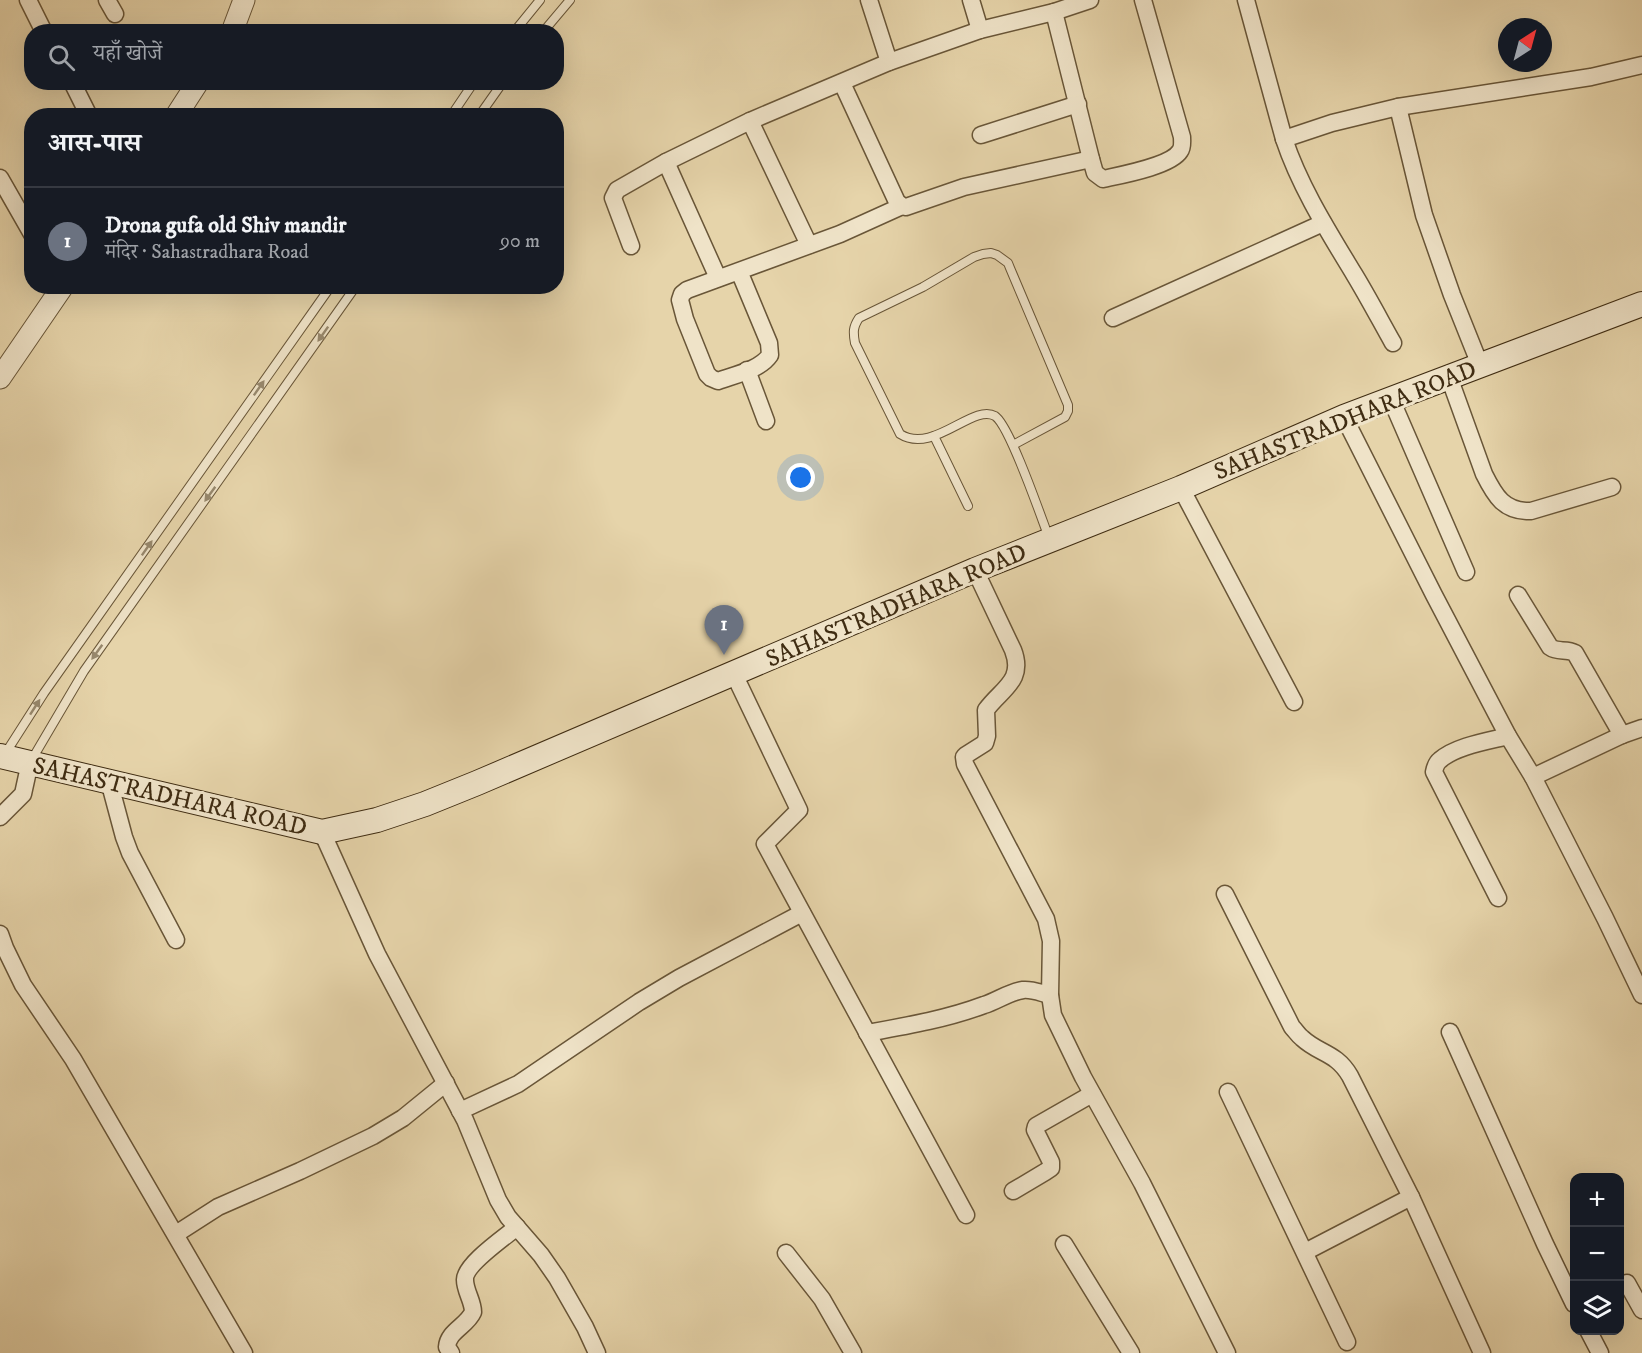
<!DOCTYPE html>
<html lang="hi">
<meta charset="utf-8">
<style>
body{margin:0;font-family:"IM FELL DW Pica","Noto Serif Devanagari",serif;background:#20242c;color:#f1f3f6}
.controls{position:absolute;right:18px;bottom:18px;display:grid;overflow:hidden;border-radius:12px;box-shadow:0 6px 24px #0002}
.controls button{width:54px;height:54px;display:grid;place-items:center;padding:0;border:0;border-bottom:2px solid #363941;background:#171b24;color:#f1f3f6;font:30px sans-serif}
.compass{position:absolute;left:1498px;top:18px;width:54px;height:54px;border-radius:50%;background:#171b24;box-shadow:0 6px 24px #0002;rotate:36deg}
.you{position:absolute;left:801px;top:478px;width:21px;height:21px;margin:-15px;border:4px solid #fff;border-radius:50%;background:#1a73e8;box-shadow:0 0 0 9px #1a73e833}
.badge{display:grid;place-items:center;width:39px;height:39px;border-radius:50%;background:#c59692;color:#fff;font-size:20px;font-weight:700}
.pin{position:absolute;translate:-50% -50px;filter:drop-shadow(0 2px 3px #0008)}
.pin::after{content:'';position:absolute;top:32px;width:21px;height:18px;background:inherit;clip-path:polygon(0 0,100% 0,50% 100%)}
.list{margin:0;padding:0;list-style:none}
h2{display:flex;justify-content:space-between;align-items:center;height:78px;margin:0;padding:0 24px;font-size:26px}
h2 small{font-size:20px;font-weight:400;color:#9ea1a6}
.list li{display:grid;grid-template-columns:39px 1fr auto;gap:18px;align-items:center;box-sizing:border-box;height:108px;padding:0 24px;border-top:2px solid #363941}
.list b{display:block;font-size:22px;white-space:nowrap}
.list p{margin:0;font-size:20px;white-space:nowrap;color:#9ea1a6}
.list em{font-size:20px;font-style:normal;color:#9ea1a6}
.icon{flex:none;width:33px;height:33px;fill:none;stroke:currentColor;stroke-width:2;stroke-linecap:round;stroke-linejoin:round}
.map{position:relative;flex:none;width:1642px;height:1353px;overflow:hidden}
.search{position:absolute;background:#171b24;box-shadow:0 6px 24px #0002;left:24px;top:24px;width:540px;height:66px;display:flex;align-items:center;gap:15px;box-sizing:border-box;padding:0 21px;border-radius:24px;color:#9ea1a6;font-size:22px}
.panel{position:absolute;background:#171b24;box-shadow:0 6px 24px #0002;left:24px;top:108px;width:540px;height:186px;border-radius:24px}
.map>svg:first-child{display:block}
</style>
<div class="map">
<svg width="1642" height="1353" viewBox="0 0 1642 1353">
<rect width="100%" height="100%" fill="#e6d4aa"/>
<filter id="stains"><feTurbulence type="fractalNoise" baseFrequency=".00333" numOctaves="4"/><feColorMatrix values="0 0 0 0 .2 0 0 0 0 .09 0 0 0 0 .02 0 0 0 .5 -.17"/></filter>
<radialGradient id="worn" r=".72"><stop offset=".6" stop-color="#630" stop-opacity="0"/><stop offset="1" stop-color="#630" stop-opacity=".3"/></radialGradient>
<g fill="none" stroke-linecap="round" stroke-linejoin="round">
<g stroke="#695638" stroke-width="10">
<g id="service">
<polyline points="514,32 540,0"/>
<polyline points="543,32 570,0"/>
<polyline points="451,116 474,82"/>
<polyline points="479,116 503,82"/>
<polyline points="934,436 968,506"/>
<path d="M1013 445 1065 417 1068 411V405L1010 268 1008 263 997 255 991 253 983 254 974 257 923 287 859 318C853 327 853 332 855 343L900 434C933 455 973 403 995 416 1010 426 1041 517 1049 538"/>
<polyline points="5,754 44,693 331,286"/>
<polyline points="31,761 84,671 356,286"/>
</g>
</g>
<g stroke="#695638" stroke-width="19">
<g id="minor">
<polyline points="28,0 44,32"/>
<polyline points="107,0 115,14"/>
<polyline points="869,0 889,62"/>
<polyline points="971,0 980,30"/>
<polyline points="1246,0 1284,139"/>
<path d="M1054 12 1091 159 1095 173 1103 179C1121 175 1171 166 1180 151 1183 147 1182 141 1182 137L1143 0"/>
<polyline points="72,82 89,116"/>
<polyline points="842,83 897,202 902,206 906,207 964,187 1091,159"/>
<polyline points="1398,107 1424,215 1452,295 1480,365"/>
<polyline points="750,121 809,245"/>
<polyline points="981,135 1078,104"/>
<polyline points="666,162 718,278"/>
<polyline points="0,178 32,234"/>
<polyline points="631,246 613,198 617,190 666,162 750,121 889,62 980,30 1054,12 1090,0"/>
<path d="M739 271 769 343 770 355C760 370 734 375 718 381L711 378 707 374 685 319 680 300 682 294 687 290 840 234 902 206"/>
<polyline points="1113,318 1323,223"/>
<path d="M1393 343C1380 320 1368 297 1354 274 1328 231 1300 187 1284 139L1332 123 1398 107 1591 77 1642 65"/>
<polyline points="747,370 766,421"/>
<path d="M1449 377 1484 474C1495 496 1504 512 1531 511L1612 487"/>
<polyline points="1391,399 1466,572"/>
<polyline points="1344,417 1434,595 1508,736 1533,777 1605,918 1642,995"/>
<polyline points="1181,488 1294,702"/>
<path d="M975 570 1013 650C1025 681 1001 689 986 710L987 736 985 743 966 755 964 757 965 764 1046 919 1051 941 1050 995 1053 1015 1083 1077 1142 1183 1227 1353"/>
<path d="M1518 595 1550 647C1558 653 1566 648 1575 653L1622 735"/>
<polyline points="734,674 799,810 765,844 966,1215"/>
<polyline points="1533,777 1622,735 1642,728"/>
<polyline points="109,781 124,837 130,853 176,940"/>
<polyline points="0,817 23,794 30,762"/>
<polyline points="322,832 377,954 465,1120 498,1200 508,1217 541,1255 557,1278 585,1327 597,1353"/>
<path d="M1225 894 1292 1027C1296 1031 1298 1035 1302 1038 1319 1054 1336 1052 1350 1076L1411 1197 1482 1353"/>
<path d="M1498 898 1434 772C1435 767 1436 763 1440 760 1456 746 1488 741 1508 736"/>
<polyline points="0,934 5,948 23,985 73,1059 244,1353"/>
<polyline points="1450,1032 1545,1244 1574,1304"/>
<path d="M867 1033C906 1026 947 1019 984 1005 997 1001 1009 992 1023 990 1032 989 1041 993 1050 995"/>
<polyline points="1228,1092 1347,1342"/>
<polyline points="460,1111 518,1084 639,1002 679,978 802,913"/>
<polyline points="1013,1191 1045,1172 1051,1168 1051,1162 1035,1130 1036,1126 1092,1094"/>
<polyline points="176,1234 218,1207 300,1171 373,1136 403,1118 446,1083"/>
<polyline points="1064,1244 1131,1353"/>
<polyline points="1305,1252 1411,1197"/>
<polyline points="786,1253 822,1299 853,1353"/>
<polyline points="1627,1283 1642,1310"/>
<polyline points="1588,1330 1600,1353"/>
<path d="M451 1353 447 1347C448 1331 467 1326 473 1312 473 1301 465 1291 465 1280 464 1265 505 1237 517 1227"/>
</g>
</g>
<g stroke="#695638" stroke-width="23">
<g id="tertiary">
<polyline points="232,32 244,0"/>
<polyline points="176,116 198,82"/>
<polyline points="0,378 63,286"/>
</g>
</g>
<g stroke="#3f2c12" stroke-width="26">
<polyline id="secondary" points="0,756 322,832 377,820 425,804 477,783 975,570 1181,488 1344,417 1642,304"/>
</g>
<use href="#service" stroke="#efe3c8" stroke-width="8"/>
<use href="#minor" stroke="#efe3c8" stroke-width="16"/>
<use href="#tertiary" stroke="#efe3c8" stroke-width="21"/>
<use href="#secondary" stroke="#efe3c8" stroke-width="24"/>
</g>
<defs><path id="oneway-solid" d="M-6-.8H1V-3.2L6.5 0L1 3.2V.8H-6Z" transform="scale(1.5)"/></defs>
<g fill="#97886d">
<use href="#oneway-solid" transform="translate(323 334) rotate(125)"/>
<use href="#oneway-solid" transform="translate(259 388) rotate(-55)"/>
<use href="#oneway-solid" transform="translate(210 494) rotate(126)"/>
<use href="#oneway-solid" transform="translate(147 548) rotate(-55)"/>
<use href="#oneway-solid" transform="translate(97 652) rotate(126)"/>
<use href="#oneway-solid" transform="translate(35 707) rotate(-57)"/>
</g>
<g text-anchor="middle" stroke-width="6" stroke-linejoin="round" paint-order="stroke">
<g font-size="24" fill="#3f2c12" stroke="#efe3c8">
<text transform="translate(1345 420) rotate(-22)" y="8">SAHASTRADHARA ROAD</text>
<text transform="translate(896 605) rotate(-23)" y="8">SAHASTRADHARA ROAD</text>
<text transform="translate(170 796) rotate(13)" y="8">SAHASTRADHARA ROAD</text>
</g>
</g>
<rect width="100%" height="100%" filter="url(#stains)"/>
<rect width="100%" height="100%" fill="url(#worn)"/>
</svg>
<div class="controls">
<button>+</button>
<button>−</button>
<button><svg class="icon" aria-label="layers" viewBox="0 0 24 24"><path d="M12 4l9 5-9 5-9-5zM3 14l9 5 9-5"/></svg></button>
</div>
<svg class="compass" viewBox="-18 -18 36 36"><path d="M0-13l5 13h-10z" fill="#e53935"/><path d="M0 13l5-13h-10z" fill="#9ea1a6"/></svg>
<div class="you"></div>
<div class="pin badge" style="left:724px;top:655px;background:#6b7280">1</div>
<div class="search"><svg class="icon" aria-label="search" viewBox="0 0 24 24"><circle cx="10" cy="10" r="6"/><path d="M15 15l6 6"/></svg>यहाँ खोजें</div>
<section class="panel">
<h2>आस-पास<small></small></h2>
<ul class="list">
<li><span class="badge" style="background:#6b7280">1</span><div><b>Drona gufa old Shiv mandir</b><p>मंदिर · Sahastradhara Road</p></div><em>90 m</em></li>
</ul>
</section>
</div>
